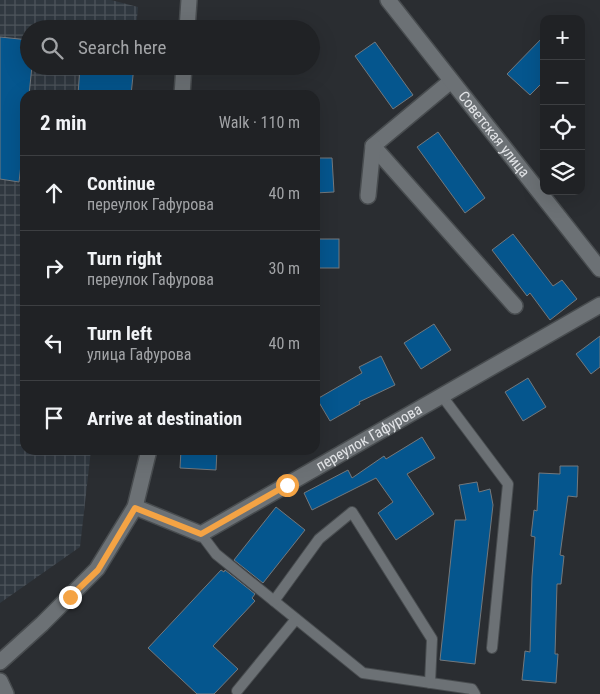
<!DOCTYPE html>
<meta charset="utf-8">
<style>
body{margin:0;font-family:"Roboto Condensed",sans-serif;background:#282a2d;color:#f1f3f6}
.controls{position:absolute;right:15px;top:15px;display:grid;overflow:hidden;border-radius:10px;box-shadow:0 5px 20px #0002}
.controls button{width:45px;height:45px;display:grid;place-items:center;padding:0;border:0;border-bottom:1px solid #3d3f42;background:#202225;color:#f1f3f6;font:25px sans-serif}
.stop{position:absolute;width:15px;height:15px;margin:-11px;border:4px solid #f4a344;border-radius:50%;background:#fff}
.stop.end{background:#f4a344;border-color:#fff;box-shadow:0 1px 5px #0008}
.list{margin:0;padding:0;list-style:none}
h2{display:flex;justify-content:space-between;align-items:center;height:65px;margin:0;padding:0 20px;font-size:21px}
h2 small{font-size:16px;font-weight:400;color:#a2a4a7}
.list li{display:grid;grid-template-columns:32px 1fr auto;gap:15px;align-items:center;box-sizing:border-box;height:75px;padding:0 20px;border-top:1px solid #3d3f42}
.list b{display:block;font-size:19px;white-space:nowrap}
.list p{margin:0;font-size:16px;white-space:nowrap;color:#a2a4a7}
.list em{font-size:16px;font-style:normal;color:#a2a4a7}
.icon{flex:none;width:28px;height:28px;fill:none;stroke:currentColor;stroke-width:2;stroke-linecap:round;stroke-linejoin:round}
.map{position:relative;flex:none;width:600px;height:694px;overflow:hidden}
.search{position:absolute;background:#202225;box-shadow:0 5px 20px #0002;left:20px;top:20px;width:300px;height:55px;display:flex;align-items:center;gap:12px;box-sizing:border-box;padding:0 18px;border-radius:28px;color:#a2a4a7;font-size:19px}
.panel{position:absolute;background:#202225;box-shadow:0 5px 20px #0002;left:20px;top:90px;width:300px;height:365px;border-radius:15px}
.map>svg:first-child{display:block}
</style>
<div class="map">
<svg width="600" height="694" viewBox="0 0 600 694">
<defs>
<pattern id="industrial-grid" width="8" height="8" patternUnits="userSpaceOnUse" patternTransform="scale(1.25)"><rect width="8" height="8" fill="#303840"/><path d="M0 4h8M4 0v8" fill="none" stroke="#4e555c"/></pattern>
</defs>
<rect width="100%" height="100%" fill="#2a2d31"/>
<polygon fill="url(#industrial-grid)" points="0,0 111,0 138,7 136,29 29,29 29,66 132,66 129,95 25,95 25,450 91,450 80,547 0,603"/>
<g fill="#05568e" stroke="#74787c">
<polygon points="544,36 544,81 530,95 507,74"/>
<polygon points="0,37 29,40 29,66 32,66 29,95 25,95 25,130 19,182 0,179"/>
<polygon points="375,42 413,95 393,109 355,56"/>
<polygon points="80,66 134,66 131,95 78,95"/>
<polygon points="438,132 485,198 465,213 417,147"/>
<polygon points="315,158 332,158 334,192 315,193"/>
<polygon points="513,234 553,286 562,280 577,299 550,320 530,293 527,296 492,250"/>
<rect x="315" y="239" width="24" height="29"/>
<polygon points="434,324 451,350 421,369 404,343"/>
<polygon points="600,336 600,367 591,374 576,354"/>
<polygon points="381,356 395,385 359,402 360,404 330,421 317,399 362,373 359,367"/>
<polygon points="528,378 546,407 523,421 505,392"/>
<polygon points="422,437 435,458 407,474 434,514 396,540 378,513 393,502 376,478 312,510 304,493 348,470 352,478 384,456 386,459"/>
<polygon points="181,450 217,450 216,470 180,468"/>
<polygon points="560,466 578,466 577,497 568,496 560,555 564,556 561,584 557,584 555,654 558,654 556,683 522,680 525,651 530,652 532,577 535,537 531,536 534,510 537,511 539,473 560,474"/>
<polygon points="477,482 479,492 490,489 493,505 475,664 440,660 455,520 466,520 459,485"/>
<polygon points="276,507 305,530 263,583 234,560"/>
<polygon points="221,570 224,572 225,570 255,594 252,598 255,601 213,646 238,669 214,694 197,694 148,648"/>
</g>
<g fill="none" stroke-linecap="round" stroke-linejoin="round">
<g stroke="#484c4f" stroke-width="12">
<g id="lane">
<polyline points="442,396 508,484 492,648"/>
<polyline points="201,534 216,554 363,673 472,689 475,694"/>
<polyline points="274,601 319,539 352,512 432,639 430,683"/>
<polyline points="237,691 296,619"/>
</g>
</g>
<g stroke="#484c4f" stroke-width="18">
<g id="street">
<polyline points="451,81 373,146 515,306"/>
<polyline points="368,196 373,146"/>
<path id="s1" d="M135 507 201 534 600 305"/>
<polyline points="0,681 6,694"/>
</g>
</g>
<g stroke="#484c4f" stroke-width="18">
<g id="secondary">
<path id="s2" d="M388 0 600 269"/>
<polyline points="187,29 189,0"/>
<polyline points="182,95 184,66"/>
<polyline points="0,662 42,624 97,569 135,507 149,450"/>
</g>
</g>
<use href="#lane" stroke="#6c7175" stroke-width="10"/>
<use href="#street" stroke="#6c7175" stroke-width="15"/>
<use href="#secondary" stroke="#6c7175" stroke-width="15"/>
</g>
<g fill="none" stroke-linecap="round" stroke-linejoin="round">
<polyline stroke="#f4a344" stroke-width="6" points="70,597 98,570 135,508 201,534 287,485"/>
</g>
<g text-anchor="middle" stroke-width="5" stroke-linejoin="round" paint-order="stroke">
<g font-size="15" fill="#e2e4e7" stroke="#2a2d31">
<text dy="5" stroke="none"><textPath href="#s2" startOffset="171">Советская улица</textPath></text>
<text dy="5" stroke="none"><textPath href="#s1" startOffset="265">переулок Гафурова</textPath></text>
</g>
</g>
</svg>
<div class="controls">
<button>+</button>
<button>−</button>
<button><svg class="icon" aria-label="locate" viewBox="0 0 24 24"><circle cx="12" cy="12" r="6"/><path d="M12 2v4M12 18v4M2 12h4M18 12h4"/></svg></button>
<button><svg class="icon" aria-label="layers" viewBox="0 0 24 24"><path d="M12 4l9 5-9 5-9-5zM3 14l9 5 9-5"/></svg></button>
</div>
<div class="stop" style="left:287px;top:485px"></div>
<div class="stop end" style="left:70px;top:597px"></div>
<div class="search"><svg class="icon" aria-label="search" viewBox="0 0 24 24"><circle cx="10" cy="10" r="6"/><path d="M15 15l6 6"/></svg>Search here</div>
<section class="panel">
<h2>2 min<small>Walk · 110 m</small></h2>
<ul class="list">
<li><svg class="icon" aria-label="ahead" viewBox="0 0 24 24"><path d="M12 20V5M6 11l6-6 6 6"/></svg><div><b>Continue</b><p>переулок Гафурова</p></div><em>40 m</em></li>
<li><svg class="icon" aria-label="right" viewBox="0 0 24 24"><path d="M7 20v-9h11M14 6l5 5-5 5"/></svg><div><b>Turn right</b><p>переулок Гафурова</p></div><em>30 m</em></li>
<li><svg class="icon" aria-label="left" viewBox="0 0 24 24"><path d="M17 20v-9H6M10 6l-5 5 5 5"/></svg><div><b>Turn left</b><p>улица Гафурова</p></div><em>40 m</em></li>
<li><svg class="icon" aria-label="arrive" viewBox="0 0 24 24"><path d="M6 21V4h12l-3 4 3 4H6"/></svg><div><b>Arrive at destination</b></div></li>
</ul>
</section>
</div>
